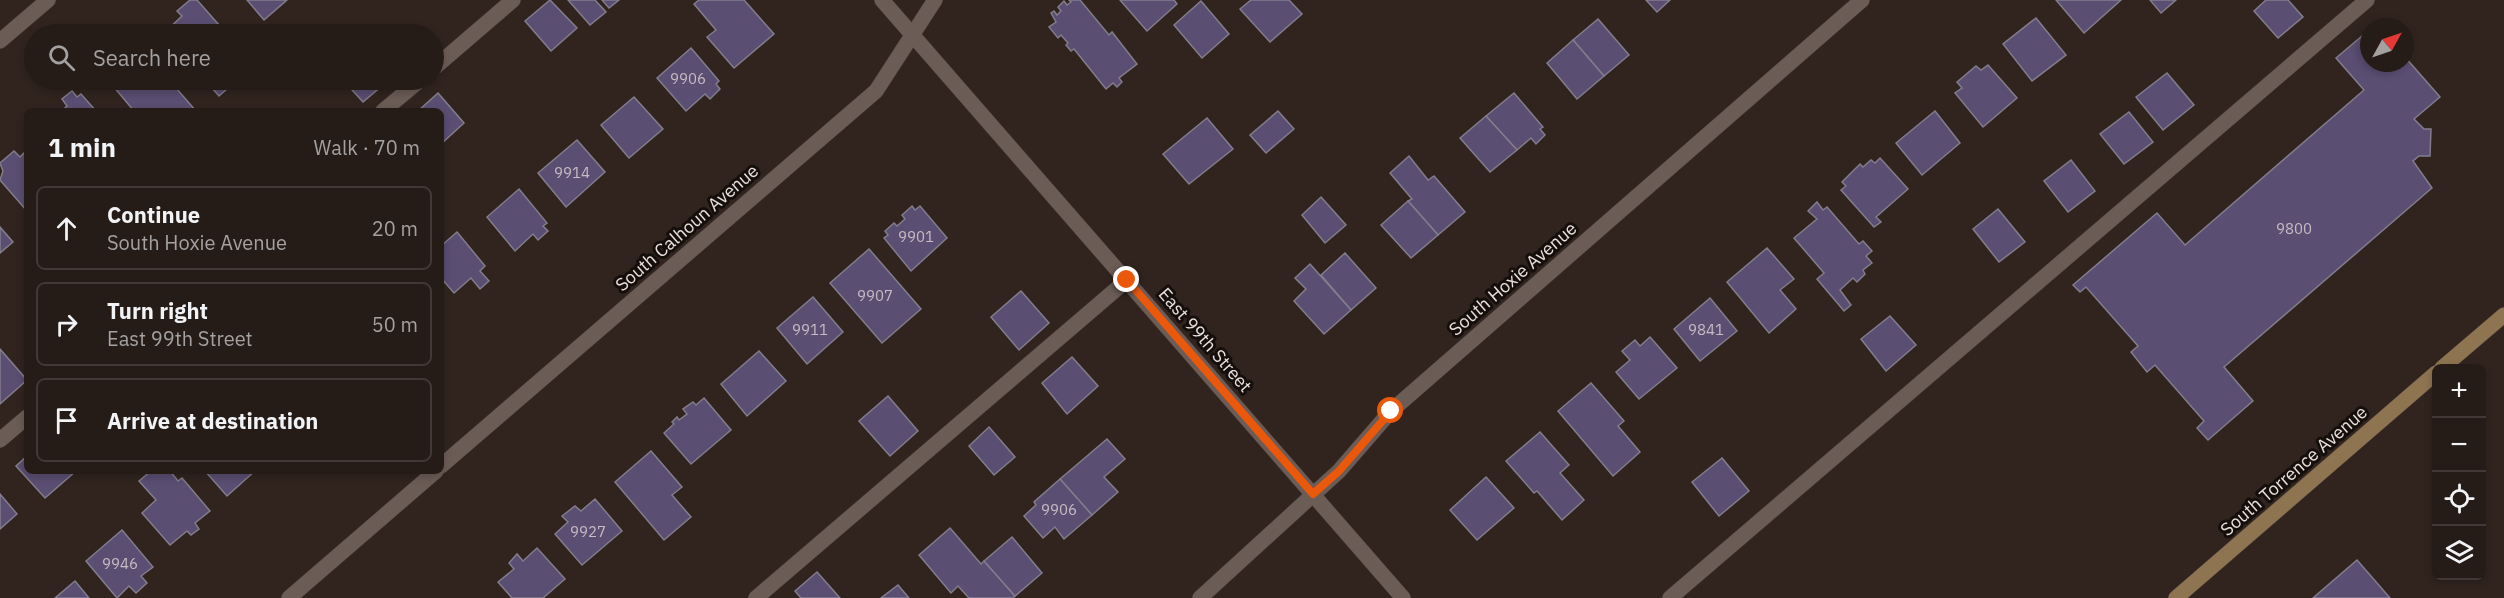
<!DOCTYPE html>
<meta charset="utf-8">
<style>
body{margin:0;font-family:"IBM Plex Sans",sans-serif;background:#2d2420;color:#f1f3f6}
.controls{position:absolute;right:18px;bottom:18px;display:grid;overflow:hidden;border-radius:9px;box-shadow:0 3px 9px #0003}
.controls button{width:54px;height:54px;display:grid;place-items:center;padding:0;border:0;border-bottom:2px solid #423936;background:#251b17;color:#f1f3f6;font:30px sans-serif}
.compass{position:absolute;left:2360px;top:18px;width:54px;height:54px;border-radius:50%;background:#251b17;box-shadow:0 3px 9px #0003;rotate:50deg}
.stop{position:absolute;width:18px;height:18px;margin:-14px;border:4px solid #ea580c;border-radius:50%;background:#fff}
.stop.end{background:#ea580c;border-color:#fff;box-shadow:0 2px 6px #0008}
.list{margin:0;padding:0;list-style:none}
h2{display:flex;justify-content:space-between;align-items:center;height:78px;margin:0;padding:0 24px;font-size:26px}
h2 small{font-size:20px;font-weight:400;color:#a3a1a1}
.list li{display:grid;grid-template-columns:39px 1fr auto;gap:18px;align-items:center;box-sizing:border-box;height:84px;margin:0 12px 12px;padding:0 12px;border:2px solid #423936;border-radius:9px}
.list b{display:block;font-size:22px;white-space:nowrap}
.list p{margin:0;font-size:20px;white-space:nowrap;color:#a3a1a1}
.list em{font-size:20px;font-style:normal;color:#a3a1a1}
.icon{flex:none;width:33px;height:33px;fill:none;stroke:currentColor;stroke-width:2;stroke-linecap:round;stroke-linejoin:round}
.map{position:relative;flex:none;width:2504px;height:598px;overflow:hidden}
.search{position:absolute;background:#251b17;box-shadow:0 3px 9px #0003;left:24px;top:24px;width:420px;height:66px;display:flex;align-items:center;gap:15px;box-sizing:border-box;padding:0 21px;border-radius:33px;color:#a3a1a1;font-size:22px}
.panel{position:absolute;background:#251b17;box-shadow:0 3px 9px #0003;left:24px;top:108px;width:420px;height:366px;border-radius:9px}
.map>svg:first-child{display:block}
</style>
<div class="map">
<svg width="2504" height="598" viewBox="0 0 2504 598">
<rect width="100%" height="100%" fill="#31241f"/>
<g fill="#5a4e72" stroke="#827d8c" stroke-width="1.5">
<polygon points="190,0 197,0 227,34 165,34 164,33 182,16 177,11"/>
<polygon points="247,0 287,0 264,20"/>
<polygon points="550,0 577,28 551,51 525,21"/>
<polygon points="568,0 595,0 606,12 590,25"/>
<polygon points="602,0 619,0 609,8"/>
<polygon points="699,0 744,0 774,34 734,68 707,37 716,30 694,4"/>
<polygon points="1069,0 1080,0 1109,35 1112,32 1137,64 1119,78 1122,82 1117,87 1113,83 1106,89 1074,49 1071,51 1066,45 1068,43 1061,35 1058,38 1049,27 1056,22 1051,13 1054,11 1057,15 1061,11 1058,7 1064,1 1067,5 1071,2"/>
<polygon points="1120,0 1174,0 1177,4 1147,31"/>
<polygon points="1251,0 1289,0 1302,14 1270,42 1240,9"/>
<polygon points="1646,0 1670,0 1657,12"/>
<polygon points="2056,0 2121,0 2084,33"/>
<polygon points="2150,0 2176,0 2161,13"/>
<polygon points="2266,0 2288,0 2303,17 2278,38 2254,11"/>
<polygon points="1201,1 1229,34 1202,58 1174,25"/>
<polygon points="2036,18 2066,55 2032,81 2003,44"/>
<polygon points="1598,19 1629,55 1604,76 1573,40"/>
<polygon points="2369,30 2369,63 2405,63 2405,57 2440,97 2414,119 2424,129 2431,129 2430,156 2419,156 2413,161 2432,188 2224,367 2253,401 2208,440 2197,428 2204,421 2155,365 2147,372 2131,352 2138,346 2086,287 2080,292 2073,285 2157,213 2185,245 2364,90 2336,58"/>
<polygon points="1573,40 1604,76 1577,99 1547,63"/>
<polygon points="691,48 719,81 716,84 720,89 710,99 705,94 686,111 657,78"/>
<polygon points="1988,65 2017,98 1983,127 1955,93 1962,88 1957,82 1976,66 1981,70"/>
<polygon points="2167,73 2194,105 2163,130 2136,97"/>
<polygon points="108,80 169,80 196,111 134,111"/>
<polygon points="205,80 237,80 219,96"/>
<polygon points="343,80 389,80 363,102"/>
<polygon points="72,91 77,97 81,94 96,111 66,111 64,109 67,106 62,99"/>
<polygon points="438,93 464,123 441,144 441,111 418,111"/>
<polygon points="1514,93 1543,127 1540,129 1545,135 1536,144 1531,138 1517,150 1486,116"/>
<polygon points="634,97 663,129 629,158 601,125"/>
<polygon points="1278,111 1294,129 1266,153 1250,135"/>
<polygon points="1935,111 1960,143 1922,175 1896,143"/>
<polygon points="2129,112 2153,142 2124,164 2100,134"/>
<polygon points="1486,116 1517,150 1490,172 1460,138"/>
<polygon points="1207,118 1233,149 1189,184 1163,154"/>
<polygon points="577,140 605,172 566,207 538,173"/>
<polygon points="27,150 27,211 0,180 3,171 0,163 14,151 20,157"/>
<polygon points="1409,156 1428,180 1434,176 1465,212 1438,235 1408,201 1412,199 1390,173"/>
<polygon points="1880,158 1908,189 1876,217 1881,222 1874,227 1841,190 1846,186 1842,182 1860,164 1863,167 1871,160 1875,163"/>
<polygon points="2071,160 2095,191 2068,212 2044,181"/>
<polygon points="519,189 547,223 543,226 548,231 538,240 533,234 515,251 487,217"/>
<polygon points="1321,197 1346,225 1325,243 1302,215"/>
<polygon points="1408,201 1438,235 1411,258 1381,225"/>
<polygon points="1817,202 1823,210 1827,207 1859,244 1863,241 1872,251 1866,256 1872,263 1863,270 1865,274 1857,282 1853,278 1840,290 1851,305 1844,311 1817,279 1824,273 1794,238 1817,219 1808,211"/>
<polygon points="912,206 915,210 920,206 947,238 911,271 884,238 888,235 885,231 894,223 897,226 905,219 902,215"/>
<polygon points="1998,209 2025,242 1999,262 1973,229"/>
<polygon points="0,227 13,242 0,253"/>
<polygon points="457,232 485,266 480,271 489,281 480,289 471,278 454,293 441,278 441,246"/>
<polygon points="1767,248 1794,279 1780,290 1796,309 1769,333 1727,282"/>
<polygon points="869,249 921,309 882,343 830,283"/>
<polygon points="1345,253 1376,288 1351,310 1321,275"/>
<polygon points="1310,264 1351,310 1324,334 1294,301 1306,289 1295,278"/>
<polygon points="1021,291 1049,323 1019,350 991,317"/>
<polygon points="813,297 843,332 807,364 777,328"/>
<polygon points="1710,298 1737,331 1700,361 1674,329"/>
<polygon points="1890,316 1916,345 1886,371 1861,339"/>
<polygon points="1650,337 1677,368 1639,399 1616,372 1630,360 1622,351 1635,340 1640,346"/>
<polygon points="0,349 27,380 0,404"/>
<polygon points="759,351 786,381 747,416 721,384"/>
<polygon points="1072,357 1098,386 1067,414 1042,383"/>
<polygon points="1591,383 1624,421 1618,426 1640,452 1613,476 1558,411"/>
<polygon points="888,396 918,431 890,456 859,421"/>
<polygon points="704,398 731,430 691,464 664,433 674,424 672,422 677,417 679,420 687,414 683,409 693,402 696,405"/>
<polygon points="989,427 1015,457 994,475 969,446"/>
<polygon points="1540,432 1569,465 1560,473 1584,500 1562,520 1537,491 1534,493 1506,461"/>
<polygon points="1107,439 1125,459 1104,477 1118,492 1092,515 1060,479"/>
<polygon points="651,451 682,487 672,495 691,517 664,540 615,482"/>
<polygon points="27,456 27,471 76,471 45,498 16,466"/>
<polygon points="1722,458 1749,491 1719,516 1692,482"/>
<polygon points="151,471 170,471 178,481 182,478 210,511 195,523 199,529 191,535 187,531 170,545 142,513 156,500 139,481"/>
<polygon points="205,471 255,471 227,496"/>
<polygon points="1486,477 1514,508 1477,540 1450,510"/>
<polygon points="1060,479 1092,515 1064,539 1055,527 1043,538 1024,516 1036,505 1034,502"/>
<polygon points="0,494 17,514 0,529"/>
<polygon points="595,499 622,531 582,565 555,534 568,522 562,516 575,506 581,511"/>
<polygon points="950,528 981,564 984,561 1015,596 1013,598 969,598 958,586 951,593 919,555"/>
<polygon points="122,530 153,567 141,576 147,583 136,593 129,586 117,598 86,561"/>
<polygon points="1012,537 1042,573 1015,596 984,561"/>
<polygon points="537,548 565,579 543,598 512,598 498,582 514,569 509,563 517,554 523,561"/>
<polygon points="2357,560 2390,598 2313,598"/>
<polygon points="817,572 840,598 801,598 795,591"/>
<polygon points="75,581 89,598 55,598"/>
<polygon points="898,585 909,598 881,598"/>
</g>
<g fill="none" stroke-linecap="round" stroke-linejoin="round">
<g stroke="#4b403b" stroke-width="16">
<g id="lane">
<polyline points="434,68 513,0"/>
<polyline points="383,111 420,80"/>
<polyline points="0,440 27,417"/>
<polyline points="756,598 1127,280"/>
<polyline points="1670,598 2367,0"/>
</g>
</g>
<g stroke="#4b403b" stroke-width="16">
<g id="street">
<polyline points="882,0 1403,598"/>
<polyline points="0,41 48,0"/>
<polyline points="441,466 876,91 935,0"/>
<polyline points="289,598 436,471"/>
<polyline points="1200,598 1339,471 1391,411 1862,0"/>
</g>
</g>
<g stroke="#4b403b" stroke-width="16">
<g id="secondary">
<polyline points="2442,368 2504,315"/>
<polyline points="2176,598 2436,373"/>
</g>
</g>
<use href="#lane" stroke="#6c5c56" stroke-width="15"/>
<use href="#street" stroke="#6c5c56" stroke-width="15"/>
<use href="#secondary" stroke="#8e7451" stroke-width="15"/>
</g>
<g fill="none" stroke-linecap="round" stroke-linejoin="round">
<polyline stroke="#ea580c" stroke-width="8" points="1127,280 1313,494 1339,471 1391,411"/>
</g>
<g text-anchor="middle" stroke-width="6" stroke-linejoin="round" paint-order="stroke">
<g font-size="15" fill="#c6bcc2">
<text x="688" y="84">9906</text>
<text x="572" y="178">9914</text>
<text x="2294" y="234">9800</text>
<text x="916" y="242">9901</text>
<text x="875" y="301">9907</text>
<text x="810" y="335">9911</text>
<text x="1706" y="335">9841</text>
<text x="1059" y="515">9906</text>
<text x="588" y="537">9927</text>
<text x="120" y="569">9946</text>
</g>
<g font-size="18" fill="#eae0dd" stroke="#150f0c">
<text transform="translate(687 228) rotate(-41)" y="6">South Calhoun Avenue</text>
<text transform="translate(1513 279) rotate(-41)" y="6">South Hoxie Avenue</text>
<text transform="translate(1205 340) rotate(49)" y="6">East 99th Street</text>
<text transform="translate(2294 471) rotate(-41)" y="6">South Torrence Avenue</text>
</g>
</g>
</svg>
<div class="controls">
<button>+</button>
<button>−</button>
<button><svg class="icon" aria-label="locate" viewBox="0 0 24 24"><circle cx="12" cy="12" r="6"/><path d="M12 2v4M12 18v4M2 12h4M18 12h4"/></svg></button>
<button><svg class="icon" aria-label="layers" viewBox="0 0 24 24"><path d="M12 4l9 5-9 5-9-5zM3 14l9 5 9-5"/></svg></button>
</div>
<svg class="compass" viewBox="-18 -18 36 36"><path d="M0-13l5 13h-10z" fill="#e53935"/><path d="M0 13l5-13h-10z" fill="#a3a1a1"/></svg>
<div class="stop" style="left:1391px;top:411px"></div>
<div class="stop end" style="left:1127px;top:280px"></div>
<div class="search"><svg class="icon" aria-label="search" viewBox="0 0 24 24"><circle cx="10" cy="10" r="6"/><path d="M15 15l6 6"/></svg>Search here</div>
<section class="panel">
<h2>1 min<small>Walk · 70 m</small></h2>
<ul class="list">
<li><svg class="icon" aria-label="ahead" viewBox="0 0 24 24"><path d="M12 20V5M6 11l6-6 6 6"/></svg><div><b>Continue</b><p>South Hoxie Avenue</p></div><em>20 m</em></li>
<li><svg class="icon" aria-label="right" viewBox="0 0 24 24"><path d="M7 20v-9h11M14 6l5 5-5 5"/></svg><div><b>Turn right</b><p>East 99th Street</p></div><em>50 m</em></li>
<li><svg class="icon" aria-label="arrive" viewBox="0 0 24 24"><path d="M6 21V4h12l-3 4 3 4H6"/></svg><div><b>Arrive at destination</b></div></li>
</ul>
</section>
</div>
